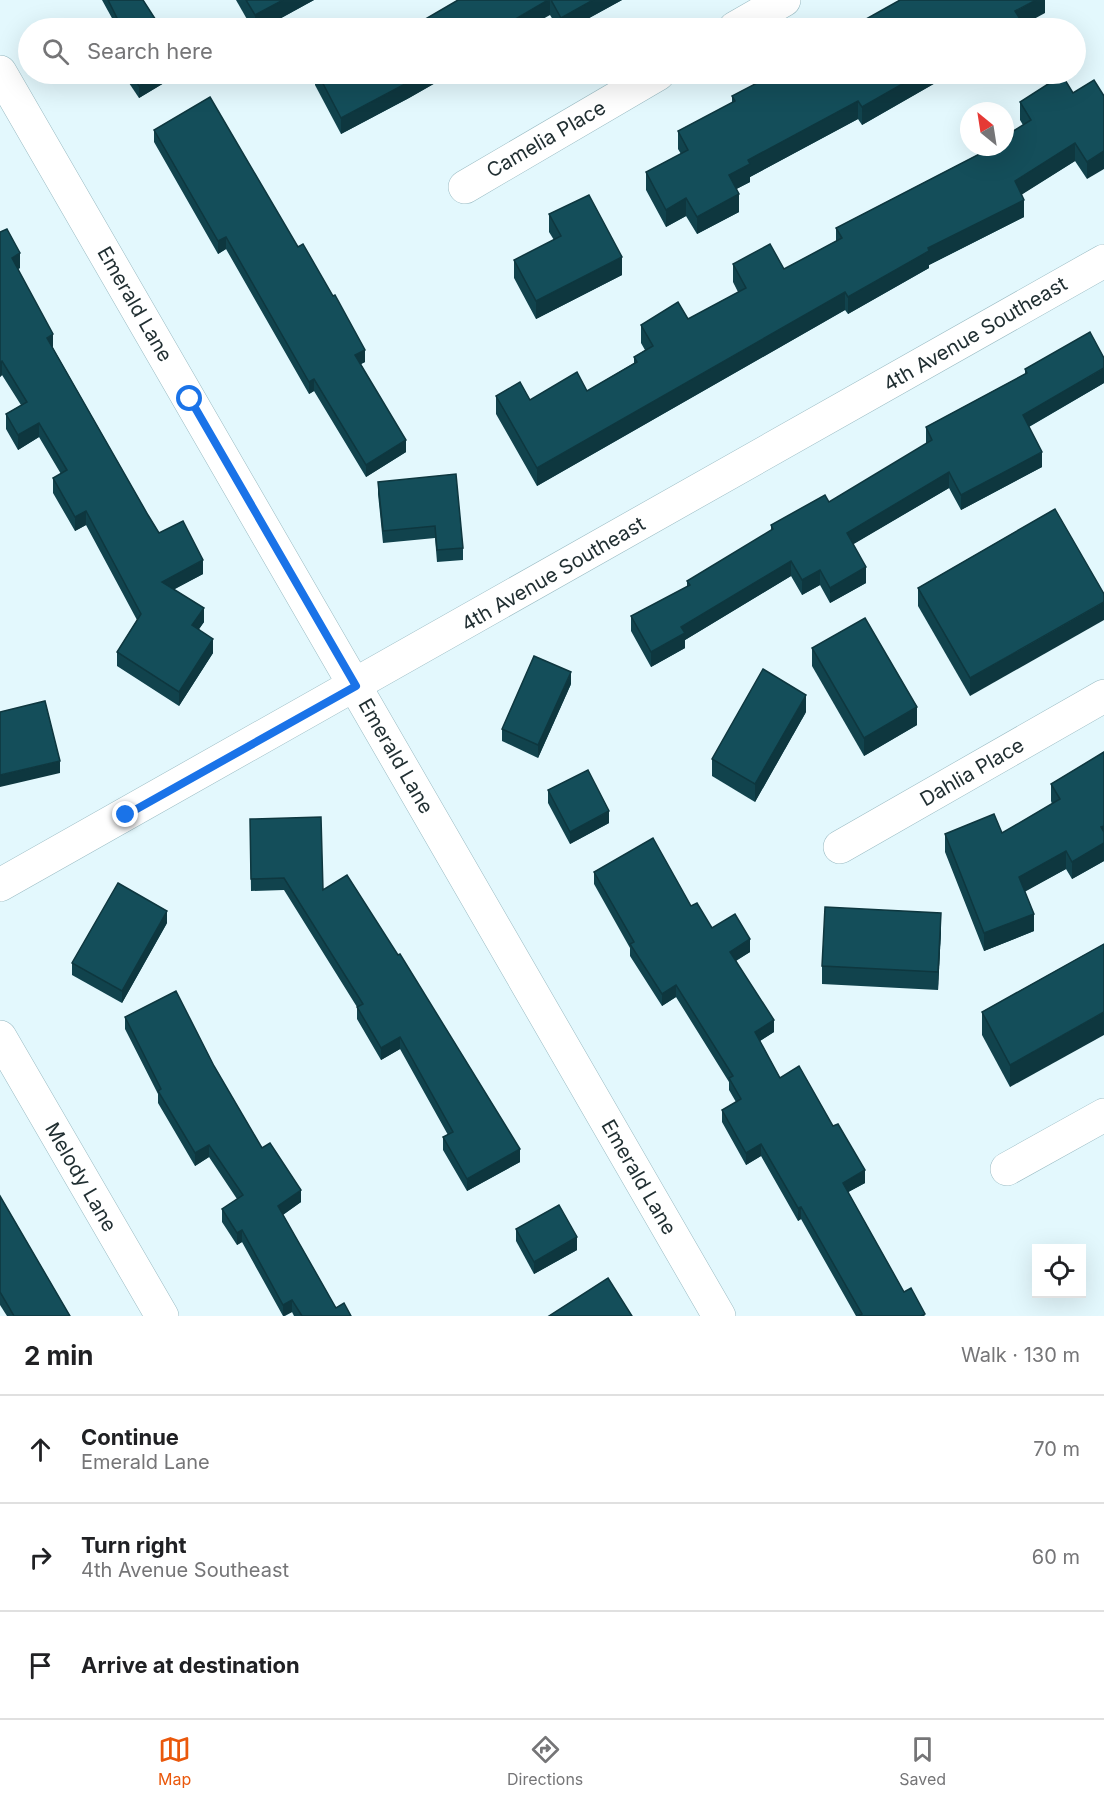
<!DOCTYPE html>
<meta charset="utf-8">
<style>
body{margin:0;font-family:Inter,sans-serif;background:#f6f6f6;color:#202124}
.controls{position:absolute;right:18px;bottom:18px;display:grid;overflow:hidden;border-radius:0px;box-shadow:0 6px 24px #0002}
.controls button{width:54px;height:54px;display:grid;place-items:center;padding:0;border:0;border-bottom:2px solid #e0e0e0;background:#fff;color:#202124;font:30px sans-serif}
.compass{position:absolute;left:960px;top:102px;width:54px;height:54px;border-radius:50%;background:#fff;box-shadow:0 6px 24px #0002;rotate:330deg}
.stop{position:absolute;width:18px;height:18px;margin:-14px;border:4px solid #1a73e8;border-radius:50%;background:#fff}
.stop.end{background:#1a73e8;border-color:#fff;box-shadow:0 2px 6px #0008}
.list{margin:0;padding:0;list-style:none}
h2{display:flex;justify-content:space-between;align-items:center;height:78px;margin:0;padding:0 24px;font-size:26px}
h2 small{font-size:20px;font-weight:400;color:#757577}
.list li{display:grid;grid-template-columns:39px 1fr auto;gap:18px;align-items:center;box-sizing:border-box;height:108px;padding:0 24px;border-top:2px solid #e0e0e0}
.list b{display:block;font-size:22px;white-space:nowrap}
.list p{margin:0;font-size:20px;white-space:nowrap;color:#757577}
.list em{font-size:20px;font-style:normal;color:#757577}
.icon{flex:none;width:33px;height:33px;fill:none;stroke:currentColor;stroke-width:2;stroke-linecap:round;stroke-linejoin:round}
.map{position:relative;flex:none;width:1104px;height:1316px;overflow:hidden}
.search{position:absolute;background:#fff;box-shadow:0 6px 24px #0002;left:18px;right:18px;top:18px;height:66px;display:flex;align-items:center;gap:15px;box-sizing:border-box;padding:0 21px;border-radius:33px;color:#757577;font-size:22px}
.sheet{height:402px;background:#fff}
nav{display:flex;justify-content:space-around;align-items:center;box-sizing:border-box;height:84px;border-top:2px solid #e0e0e0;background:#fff;font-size:16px;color:#757577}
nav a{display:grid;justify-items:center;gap:3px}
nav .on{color:#ea580c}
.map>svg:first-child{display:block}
</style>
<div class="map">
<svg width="1104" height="1316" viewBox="0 0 1104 1316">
<rect width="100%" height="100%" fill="#e3f8fd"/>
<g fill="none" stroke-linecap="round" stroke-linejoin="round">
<g stroke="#99bbc3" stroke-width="34">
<g id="minor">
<polyline points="735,28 784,0"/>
<polyline points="0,72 719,1316"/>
<polyline points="465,187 658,74"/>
<polyline points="840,847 1104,696"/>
<polyline points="0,885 1104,261"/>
<polyline points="0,1037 162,1316"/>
<polyline points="1007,1169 1104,1115"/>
</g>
</g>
<use href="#minor" stroke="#fff" stroke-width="33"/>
</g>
<g fill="#11434d">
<polygon points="102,0 143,0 161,28 102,28 102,27 113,20"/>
<polygon points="236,0 314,0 263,28 252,28"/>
<polygon points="458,0 622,0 571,28 558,28 550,15"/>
<polygon points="123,74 179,74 139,98"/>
<polygon points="315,74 451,74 409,98 341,134 315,85"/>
<polygon points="951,74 862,125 858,119 750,177 750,182 736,189 739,212 697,234 686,216 666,227 646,190 646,172 681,154 678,149 678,131 732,103 732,96"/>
<polygon points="1094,80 1087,179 1075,161 1022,194 1024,217 929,265 929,268 848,314 845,310 537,486 496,414 496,396 530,400 587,391 634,363 634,357 645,350 641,343 641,325 688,319 738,292 733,282 733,264 784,269 836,241 836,228 1010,138 1010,133 1023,125 1020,120 1020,102 1073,93"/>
<polygon points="154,130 365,362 361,364 406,452 366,477 314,391 309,394 226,249 218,254 154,142"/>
<polygon points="549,214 622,275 536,319 514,278 514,260 554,240 549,232"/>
<polygon points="0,232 20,268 18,269 53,348 148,515 159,533 203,574 174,589 204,622 199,629 213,653 179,706 117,666 117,652 137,620 86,525 75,531 53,493 53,478 61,474 39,437 18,450 6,429 6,414 21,405 2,375 0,377"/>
<polygon points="1025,369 1104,383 1029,427 1042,467 961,510 949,488 853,544 866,583 830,603 820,585 802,595 791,576 685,640 685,648 651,667 631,631 631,616 687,587 687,581 771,531 771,525 829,502 926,444 926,427 1025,374"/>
<polygon points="378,482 463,548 463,560 437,562 435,538 383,543 378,494"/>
<polygon points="1055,509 970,696 918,606 918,588"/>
<polygon points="812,648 917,725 864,756 812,666"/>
<polygon points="571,684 538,758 502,741 502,729"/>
<polygon points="806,712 755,802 712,776 712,759"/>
<polygon points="1104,752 1104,861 1072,879 1066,869 1025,891 1034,931 984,951 945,852 945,834 1002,833 1052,804 1051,801 1051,784"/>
<polygon points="548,790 609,823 570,844 548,803"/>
<polygon points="250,819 323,890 520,1162 467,1191 443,1150 443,1137 448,1135 400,1049 381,1060 357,1019 357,1007 284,890 251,891"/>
<polygon points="594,872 691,906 712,928 750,952 736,961 774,1032 760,1041 780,1078 865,1183 848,1192 904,1292 925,1316 856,1316 801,1219 798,1221 761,1156 746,1165 722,1122 722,1110 736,1102 729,1090 729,1082 676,997 662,1006 630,956 630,948 594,884"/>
<polygon points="167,923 122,1003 72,975 72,963"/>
<polygon points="941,930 938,990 822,984 822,966"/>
<polygon points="1104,944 1010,1087 982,1035 982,1012"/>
<polygon points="125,1017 214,1066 262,1148 301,1202 283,1215 336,1308 351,1316 294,1316 292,1312 285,1316 283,1316 242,1242 237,1245 222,1222 222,1209 237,1199 209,1157 195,1166 158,1103 158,1094 125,1029"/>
<polygon points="0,1196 70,1316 7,1316 0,1305"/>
<polygon points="516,1229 577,1250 534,1274 516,1241"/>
</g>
<g fill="#0e373f">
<polygon points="283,0 314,0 263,28 255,28 255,15"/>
<polygon points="548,0 550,0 550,15 527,28 500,28"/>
<polygon points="593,0 622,0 571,28 561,28 561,18"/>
<polygon points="1036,0 1045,0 1045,13 1023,25 1023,28 1014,28 1015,11"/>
<polygon points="159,74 179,74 139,98 139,86"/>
<polygon points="424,74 451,74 409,98 341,134 341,118"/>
<polygon points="920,74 951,74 862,125 862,107"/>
<polygon points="858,101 858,119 750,177 750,182 729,193 729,175 748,160"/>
<polygon points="1075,143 1075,161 1015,199 1015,181"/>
<polygon points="1104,151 1104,169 1087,179 1087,162"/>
<polygon points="739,194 739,212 697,234 697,217"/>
<polygon points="686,198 686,216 666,227 666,210"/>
<polygon points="1024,200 1024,217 929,265 929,268 848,314 848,297 928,248"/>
<polygon points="226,237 226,249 218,254 218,241"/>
<polygon points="20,253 20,268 12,272 12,258"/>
<polygon points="622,257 622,275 536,319 536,301"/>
<polygon points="845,292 845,310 537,486 537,468"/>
<polygon points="53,334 53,348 47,338"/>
<polygon points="365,350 365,362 355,367 355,355"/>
<polygon points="2,361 2,375 0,377 0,362"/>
<polygon points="1104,368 1104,383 1023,430 1023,415"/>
<polygon points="314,379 314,391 309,394 309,382"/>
<polygon points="39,423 39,437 18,450 18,435"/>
<polygon points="406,440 406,452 366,477 366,465"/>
<polygon points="1042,452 1042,467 961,510 961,495"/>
<polygon points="949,472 949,488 847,548 847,533"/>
<polygon points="86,511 86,525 75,531 75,517"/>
<polygon points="203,560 203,574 162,596 162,582"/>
<polygon points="791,561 791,576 685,640 685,648 651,667 651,652 681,627"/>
<polygon points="866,567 866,583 830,603 830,588"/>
<polygon points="820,570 820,585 802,595 802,580"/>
<polygon points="1104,602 1104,620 970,696 970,678"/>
<polygon points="204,608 204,622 192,639 192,625"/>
<polygon points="213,639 213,653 179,706 179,692"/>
<polygon points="571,672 571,684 538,758 538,745"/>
<polygon points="806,695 806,712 755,802 755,784"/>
<polygon points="917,707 917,725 864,756 864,738"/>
<polygon points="60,761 60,773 0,787 0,775"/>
<polygon points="609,811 609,823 570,844 570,832"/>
<polygon points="1104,826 1104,861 1072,879 1072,862 1101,827"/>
<polygon points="1066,851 1066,869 1019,895 1019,877"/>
<polygon points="167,911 167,923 122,1003 122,991"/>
<polygon points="941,913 941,930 938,990 938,972"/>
<polygon points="1034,914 1034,931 984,951 984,933"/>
<polygon points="750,939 750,952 730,964 730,952"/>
<polygon points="676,985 676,997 662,1006 662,994"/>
<polygon points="1104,1012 1104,1035 1010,1087 1010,1065"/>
<polygon points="774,1020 774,1032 755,1044 755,1032"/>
<polygon points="400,1037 400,1049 381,1060 381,1048"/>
<polygon points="761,1144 761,1156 746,1165 746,1153"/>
<polygon points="209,1145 209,1157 195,1166 195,1153"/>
<polygon points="520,1149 520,1162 467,1191 467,1179"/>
<polygon points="865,1170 865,1183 843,1195 843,1183"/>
<polygon points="301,1190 301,1202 278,1218 278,1206"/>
<polygon points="801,1207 801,1219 798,1221 798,1208"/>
<polygon points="242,1230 242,1242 237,1245 237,1233"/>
<polygon points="577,1237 577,1250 534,1274 534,1262"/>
<polygon points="292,1300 292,1312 283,1316 283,1305"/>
</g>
<g fill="#144e5a" stroke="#0e373f" stroke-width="1.5">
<polygon points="108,0 143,0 161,28 102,28 102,27 117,18"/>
<polygon points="246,0 283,0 255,15"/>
<polygon points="458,0 548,0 500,28 410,28"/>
<polygon points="551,0 593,0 561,18"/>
<polygon points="900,0 1036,0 1015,11 1023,24 1014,28 850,28"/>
<polygon points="131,74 159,74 139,86"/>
<polygon points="318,74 424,74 341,118"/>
<polygon points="774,74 920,74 862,107 858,101 748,160 750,164 729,175 739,194 697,217 686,198 666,210 646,172 688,150 678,131 735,101 732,96"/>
<polygon points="1062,75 1073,93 1094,80 1104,96 1104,151 1087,162 1075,143 1015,181 1024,200 928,248 929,251 848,297 845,292 537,468 496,396 520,382 530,400 577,372 587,391 637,362 634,357 653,346 641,325 678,302 688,319 746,288 733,264 770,244 784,269 842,238 836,228 993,147 1005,147 1005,141 1013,137 1010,133 1031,120 1020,102"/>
<polygon points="210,97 298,247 303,244 333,296 335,295 365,350 355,355 406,440 366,465 314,379 309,382 226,237 218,241 154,130"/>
<polygon points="589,195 622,257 536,301 514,260 561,236 549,214"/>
<polygon points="7,229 20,253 12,258 53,334 47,338 148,515 159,533 183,521 203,560 162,582 204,608 192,625 213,639 179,692 117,652 141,614 86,511 75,517 53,478 67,470 39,423 18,435 6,414 27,402 2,361 0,362 0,232"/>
<polygon points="1090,332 1104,358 1104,368 1023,415 1042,452 961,495 949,472 847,533 866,567 830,588 820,570 802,580 791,561 681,627 685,633 651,652 631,616 690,585 687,581 773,529 771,525 825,495 829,502 932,440 926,427 1027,373 1025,369"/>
<polygon points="456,474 463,548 437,550 435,526 383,531 378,482"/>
<polygon points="1055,509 1104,594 1104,602 970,678 918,588"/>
<polygon points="865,618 917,707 864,738 812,648"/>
<polygon points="534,656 571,672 538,745 502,729"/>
<polygon points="763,669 806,695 755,784 712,759"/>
<polygon points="45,701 60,761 0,775 0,712"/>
<polygon points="1104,752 1104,826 1101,827 1104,832 1104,843 1072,862 1066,851 1019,877 1034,914 984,933 945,834 994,814 1002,833 1060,799 1051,784"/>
<polygon points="588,770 609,811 570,832 548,790"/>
<polygon points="321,817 323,890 347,875 398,955 400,954 520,1149 467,1179 443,1137 453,1132 400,1037 381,1048 357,1007 363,1004 284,878 251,879 250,819"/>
<polygon points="653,838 691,906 697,903 712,928 735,914 750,939 730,952 774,1020 755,1032 780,1078 799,1066 833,1126 838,1124 865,1170 843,1183 904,1292 911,1288 925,1314 921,1316 858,1316 862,1314 801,1207 798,1208 761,1144 746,1153 722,1110 741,1099 729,1078 733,1076 676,985 662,994 630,944 634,942 594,872"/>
<polygon points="118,883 167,911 122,991 72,963"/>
<polygon points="825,907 941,913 938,972 822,966"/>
<polygon points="1104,944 1104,1012 1010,1065 982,1012"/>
<polygon points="176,991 214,1066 262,1148 270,1143 301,1190 278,1206 336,1308 344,1303 351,1316 302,1316 292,1300 283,1305 242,1230 237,1233 222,1209 243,1195 209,1145 195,1153 158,1091 161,1089 125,1017"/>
<polygon points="0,1196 70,1316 14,1316 0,1292"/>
<polygon points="559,1205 577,1237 534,1262 516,1229"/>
<polygon points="608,1278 632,1316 549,1316"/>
</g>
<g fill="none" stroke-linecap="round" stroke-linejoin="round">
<polyline stroke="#1a73e8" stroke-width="8" points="126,815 356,686 190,399"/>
</g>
<g text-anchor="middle" stroke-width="6" stroke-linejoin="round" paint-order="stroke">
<g font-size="20" fill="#212f32" stroke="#fff">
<text transform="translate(546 139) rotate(-30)" y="7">Camelia Place</text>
<text transform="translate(135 304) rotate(60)" y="7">Emerald Lane</text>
<text transform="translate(975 334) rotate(-30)" y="7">4th Avenue Southeast</text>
<text transform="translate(553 574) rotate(-30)" y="7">4th Avenue Southeast</text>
<text transform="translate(396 756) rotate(60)" y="7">Emerald Lane</text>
<text transform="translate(972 772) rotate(-30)" y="7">Dahlia Place</text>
<text transform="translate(81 1177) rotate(60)" y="7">Melody Lane</text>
<text transform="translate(639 1177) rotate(60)" y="7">Emerald Lane</text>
</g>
</g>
</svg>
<div class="controls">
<button><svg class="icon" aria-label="locate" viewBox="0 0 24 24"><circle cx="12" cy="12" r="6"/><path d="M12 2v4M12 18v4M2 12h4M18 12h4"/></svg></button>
</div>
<svg class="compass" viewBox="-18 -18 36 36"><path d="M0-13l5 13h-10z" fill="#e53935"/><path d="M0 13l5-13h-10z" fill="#757577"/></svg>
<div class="stop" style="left:190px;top:399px"></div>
<div class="stop end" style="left:126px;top:815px"></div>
<div class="search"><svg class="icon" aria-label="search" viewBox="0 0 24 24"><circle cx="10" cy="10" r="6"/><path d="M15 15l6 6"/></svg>Search here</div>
</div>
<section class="sheet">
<h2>2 min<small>Walk · 130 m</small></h2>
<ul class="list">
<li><svg class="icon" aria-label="ahead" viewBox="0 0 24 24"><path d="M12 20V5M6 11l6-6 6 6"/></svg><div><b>Continue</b><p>Emerald Lane</p></div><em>70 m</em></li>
<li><svg class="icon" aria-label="right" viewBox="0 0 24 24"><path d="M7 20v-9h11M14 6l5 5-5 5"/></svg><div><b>Turn right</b><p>4th Avenue Southeast</p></div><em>60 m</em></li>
<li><svg class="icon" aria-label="arrive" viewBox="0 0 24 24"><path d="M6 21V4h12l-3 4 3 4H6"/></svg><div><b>Arrive at destination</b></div></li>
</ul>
</section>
<nav>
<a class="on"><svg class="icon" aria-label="map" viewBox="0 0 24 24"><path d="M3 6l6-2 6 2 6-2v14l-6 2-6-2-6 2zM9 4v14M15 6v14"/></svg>Map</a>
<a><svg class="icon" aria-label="directions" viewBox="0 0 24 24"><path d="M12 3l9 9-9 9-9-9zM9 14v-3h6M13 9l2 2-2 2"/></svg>Directions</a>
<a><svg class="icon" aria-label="saved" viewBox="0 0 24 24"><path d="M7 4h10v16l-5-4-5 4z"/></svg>Saved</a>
</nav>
